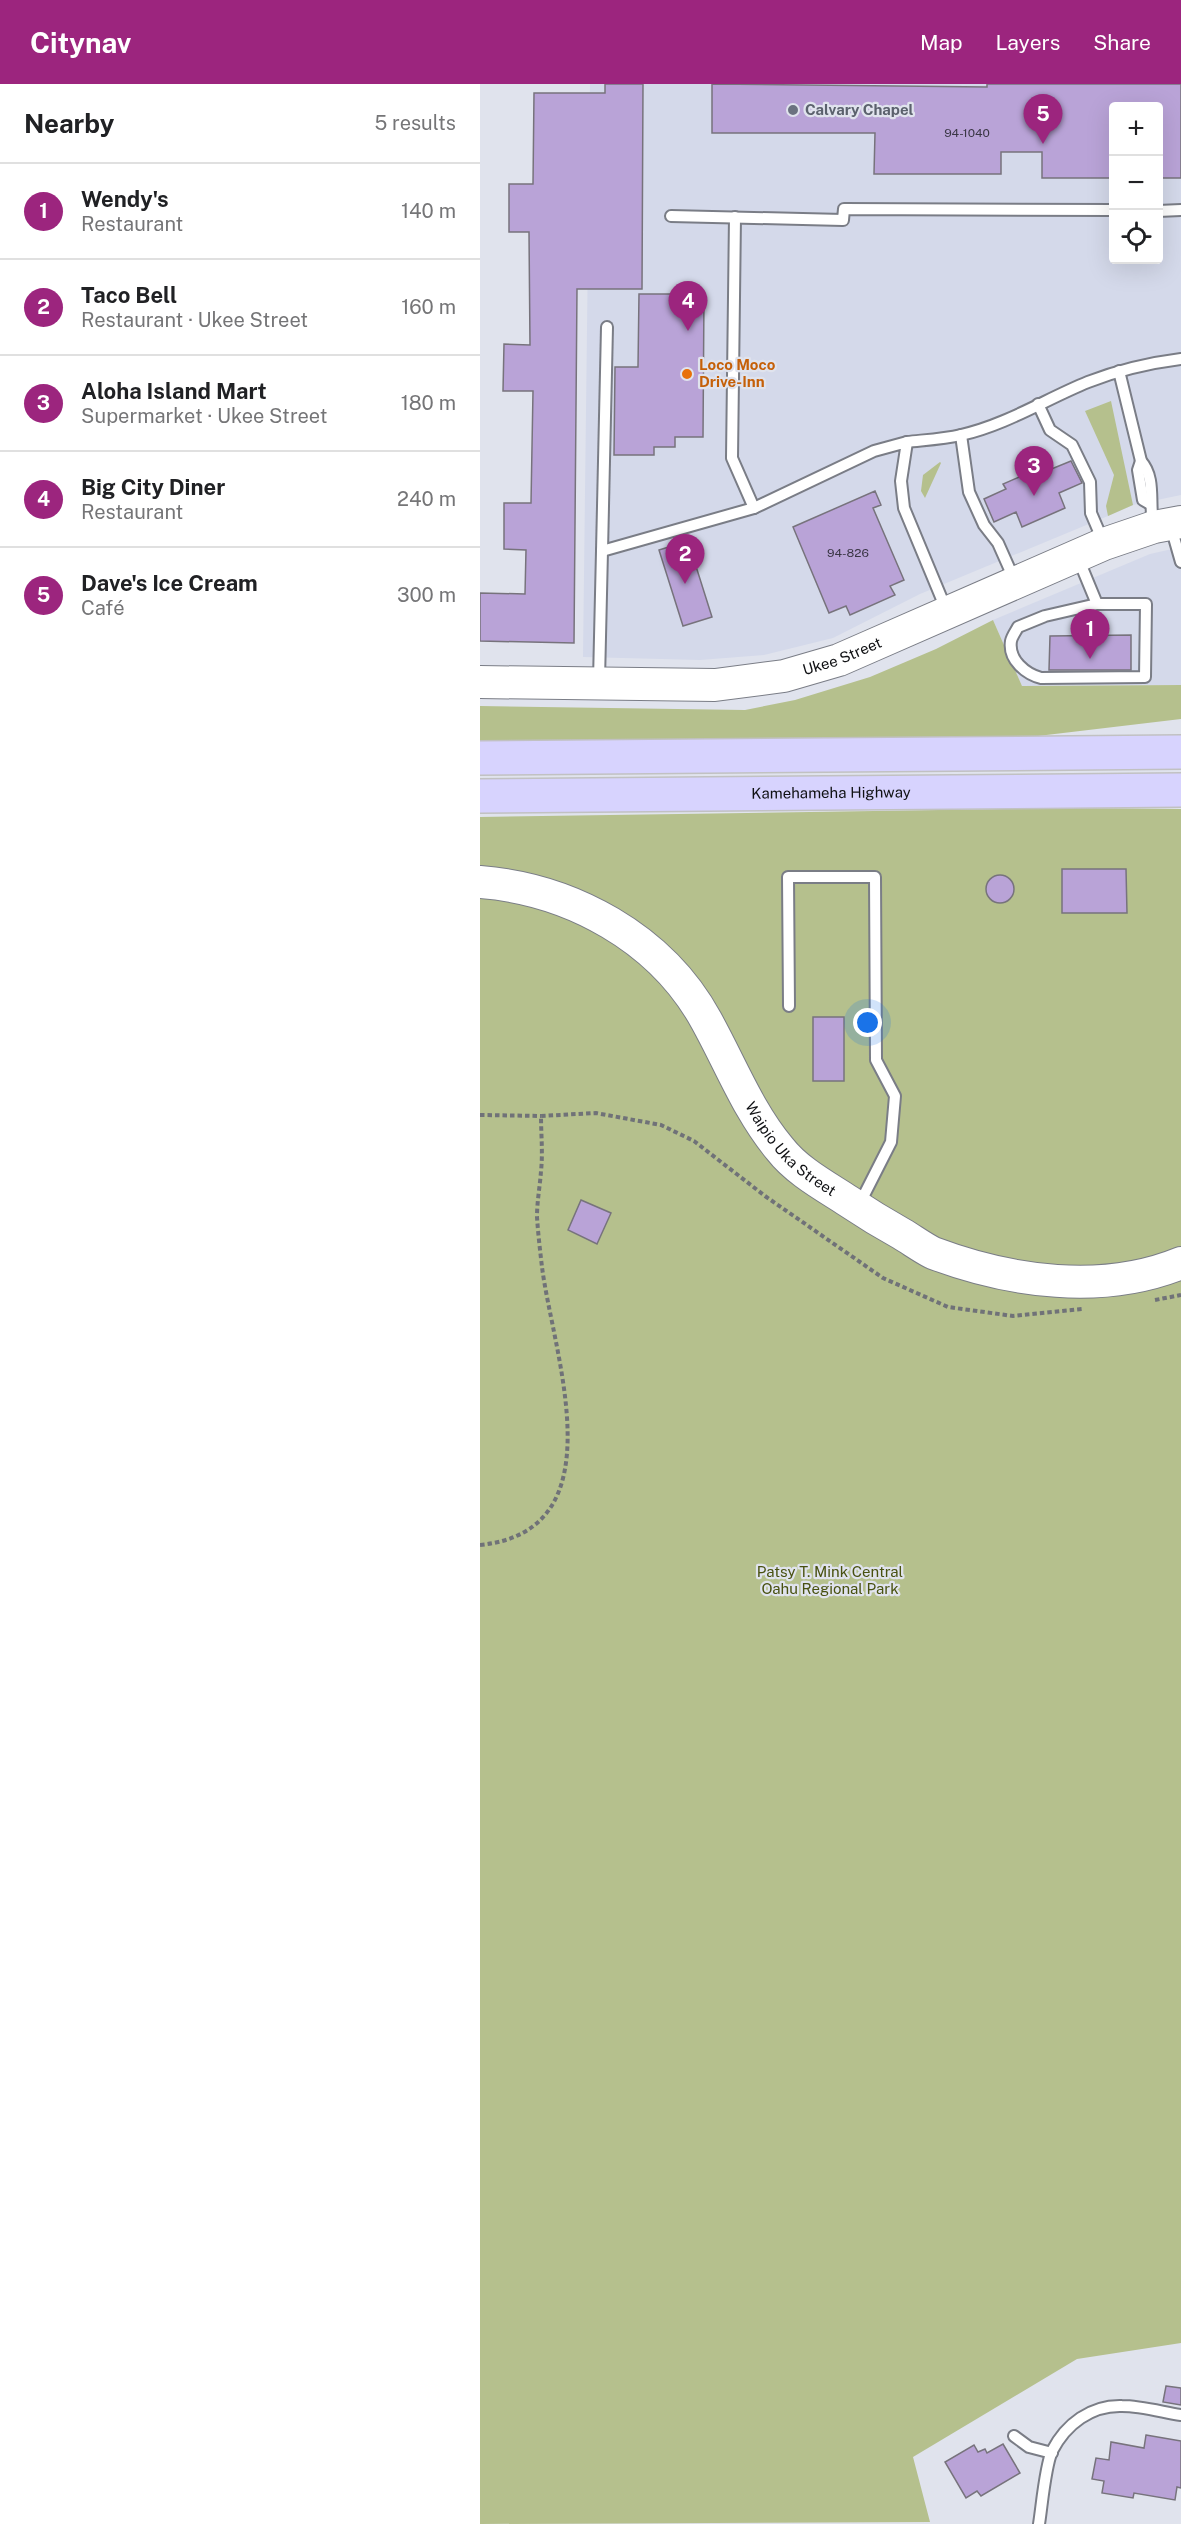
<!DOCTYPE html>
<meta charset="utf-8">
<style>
body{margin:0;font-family:"Public Sans",sans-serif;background:#f6f6f6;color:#202124}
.controls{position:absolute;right:18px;top:18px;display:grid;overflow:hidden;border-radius:6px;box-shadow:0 6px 24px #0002}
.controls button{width:54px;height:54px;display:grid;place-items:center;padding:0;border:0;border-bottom:2px solid #e0e0e0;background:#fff;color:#202124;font:30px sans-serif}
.you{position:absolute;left:388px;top:939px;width:21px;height:21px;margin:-15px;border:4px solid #fff;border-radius:50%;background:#1a73e8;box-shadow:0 0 0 9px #1a73e833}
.badge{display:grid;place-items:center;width:39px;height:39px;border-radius:50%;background:#9c257e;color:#fff;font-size:20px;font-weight:700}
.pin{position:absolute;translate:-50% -50px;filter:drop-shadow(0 2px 3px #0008)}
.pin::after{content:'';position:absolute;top:32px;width:21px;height:18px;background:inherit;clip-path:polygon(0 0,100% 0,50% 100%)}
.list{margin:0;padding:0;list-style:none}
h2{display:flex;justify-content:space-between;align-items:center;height:78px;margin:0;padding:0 24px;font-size:26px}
h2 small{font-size:20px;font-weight:400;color:#757577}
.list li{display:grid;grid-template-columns:39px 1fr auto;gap:18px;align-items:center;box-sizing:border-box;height:96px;padding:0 24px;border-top:2px solid #e0e0e0}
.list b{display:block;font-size:22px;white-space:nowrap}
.list p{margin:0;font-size:20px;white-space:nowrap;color:#757577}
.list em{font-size:20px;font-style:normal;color:#757577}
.icon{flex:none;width:33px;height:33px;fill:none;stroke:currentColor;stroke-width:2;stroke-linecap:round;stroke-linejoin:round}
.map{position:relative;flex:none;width:701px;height:2440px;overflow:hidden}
header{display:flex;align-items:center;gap:36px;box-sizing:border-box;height:84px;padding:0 30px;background:#9c257e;color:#fff}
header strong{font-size:28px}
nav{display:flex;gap:33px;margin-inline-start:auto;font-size:21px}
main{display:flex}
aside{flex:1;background:#fff}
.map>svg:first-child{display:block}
</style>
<header>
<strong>Citynav</strong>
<nav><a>Map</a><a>Layers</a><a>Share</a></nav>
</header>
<main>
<aside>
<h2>Nearby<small>5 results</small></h2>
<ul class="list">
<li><span class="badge">1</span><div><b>Wendy's</b><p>Restaurant</p></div><em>140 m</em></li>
<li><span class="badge">2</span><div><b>Taco Bell</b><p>Restaurant · Ukee Street</p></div><em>160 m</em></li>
<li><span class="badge">3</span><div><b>Aloha Island Mart</b><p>Supermarket · Ukee Street</p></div><em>180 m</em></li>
<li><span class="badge">4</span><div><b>Big City Diner</b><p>Restaurant</p></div><em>240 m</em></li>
<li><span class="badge">5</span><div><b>Dave's Ice Cream</b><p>Café</p></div><em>300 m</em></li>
</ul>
</aside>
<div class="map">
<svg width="701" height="2440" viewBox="0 0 701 2440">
<rect width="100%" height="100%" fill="#e0e3ed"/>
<g fill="#d4d9ea" fill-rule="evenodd">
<path d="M110 0H701V411L653 421 628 432 440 510 353 554 284 571 220 576 103 573ZM634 22H678V176H634Z"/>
<polygon points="701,463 701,601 542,602 513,536 670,470"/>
</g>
<g fill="#b5c08d">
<polygon points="631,317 653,421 628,432 626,422 634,391 605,327"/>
<polygon points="460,378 461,379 445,414 441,407 443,391"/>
<polygon points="513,536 542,602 701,601 701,635 541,654 0,658 0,622 265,626 315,616 390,593 456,565"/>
<polygon points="593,724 701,725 701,2259 597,2275 433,2373 450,2438 0,2440 0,733"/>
</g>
<g fill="#b9a3d7" stroke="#77737c" stroke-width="1.5">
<polygon points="125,0 163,0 162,205 97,205 94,559 0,557 0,509 45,510 46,466 24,465 24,419 51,419 53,307 23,307 24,260 50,261 49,148 29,148 29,100 53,100 54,9 125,9"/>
<polygon points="232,0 507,3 507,0 701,0 701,94 678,94 678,22 633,22 633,94 562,94 562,68 521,68 521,90 394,90 395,49 232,49"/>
<polygon points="159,210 224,210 223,353 195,353 195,363 174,363 174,371 134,371 135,283 158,283"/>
<polygon points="591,377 602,399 579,409 585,424 542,443 536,428 514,438 504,415 526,405 523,400 567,381 569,386"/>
<polygon points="395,407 401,421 393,424 424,496 410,502 415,511 370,531 366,522 349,529 313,443"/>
<polygon points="208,457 232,533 203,542 179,466"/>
<polygon points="651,551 651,586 569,586 570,552"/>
<polygon points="582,785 646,785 647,829 582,829"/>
<circle cx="520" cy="805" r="14"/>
<rect x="333" y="933" width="31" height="64"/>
<polygon points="101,1116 131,1129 117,1160 88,1146"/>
<polygon points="686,2302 701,2304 701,2321 683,2318"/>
<polygon points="666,2351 701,2357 701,2404 697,2403 695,2416 654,2409 653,2414 622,2409 624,2397 612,2395 616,2374 629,2376 631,2358 664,2364"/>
<polygon points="523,2360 540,2389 501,2412 497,2407 486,2414 465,2378 494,2361 498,2368 505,2365 507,2369"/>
</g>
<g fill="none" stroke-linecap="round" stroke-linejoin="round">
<g stroke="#7a7d86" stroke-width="14">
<g id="lane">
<polyline points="678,127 701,126"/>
<polyline points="191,132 363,136 364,125 634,126"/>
<polyline points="255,133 252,374 274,424"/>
<path d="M639 287 661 377C676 394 669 418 673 439"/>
<polyline points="558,320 570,346 592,361 610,398 611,429 623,457"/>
<polyline points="481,351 489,408 504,441 518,459 534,495"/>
<path d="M427 358C445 356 464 355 481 351 526 341 566 315 608 298 639 286 669 279 701 275"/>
<polyline points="661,377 658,386 663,416 670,420"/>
<polyline points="691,443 701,478"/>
<polyline points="122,467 127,243"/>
<path d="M598 474 617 520H666L665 593 561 594C546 590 528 576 531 557 532 552 536 547 538 543L565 532 617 520"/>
<polyline points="119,596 122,467 274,424 394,367 427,358 421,397 424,424 466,525"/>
<polyline points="309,922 308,793 395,793 396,976 415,1012 411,1058 379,1121"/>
<polyline points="534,2352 549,2363 572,2369"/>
<path d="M559 2440C562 2421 565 2383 572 2367 586 2340 611 2321 642 2322 661 2322 682 2328 701 2331"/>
</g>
</g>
<g stroke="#7a7d86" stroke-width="34">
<g id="secondary">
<path id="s1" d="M0 598 235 601 304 592 359 576 391 562 624 460 674 443 701 438"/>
<path id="s2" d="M0 798C91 805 181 854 226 936 250 979 268 1027 300 1065 317 1087 345 1102 368 1117 386 1129 404 1140 422 1150 432 1156 443 1164 453 1169 530 1198 623 1211 701 1179"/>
</g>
</g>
<g stroke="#c1c1c2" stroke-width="36">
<g id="primary">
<polyline points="0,674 701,668"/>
<path id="s3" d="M0 712 701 706"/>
</g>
</g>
<g stroke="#707278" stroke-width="4" stroke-dasharray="4.5 3" stroke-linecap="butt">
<polyline points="0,1031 61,1032"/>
<polyline points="675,1216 701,1211"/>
<path d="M0 1461C140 1447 73 1270 62 1183 60 1166 58 1149 57 1133 57 1117 60 1102 61 1087 63 1069 61 1050 61 1032L116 1029 181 1041 214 1057 285 1112 403 1194 468 1223 533 1232 602 1225"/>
</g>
<use href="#lane" stroke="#fff" stroke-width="10"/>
<use href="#secondary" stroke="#fff" stroke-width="32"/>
<use href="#primary" stroke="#d7d3fe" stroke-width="33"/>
</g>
<circle fill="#6b7280" stroke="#e0e3ed" stroke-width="2" cx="313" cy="26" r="6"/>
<circle fill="#e8710a" stroke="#e0e3ed" stroke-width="2" cx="207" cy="290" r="6"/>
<g text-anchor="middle" stroke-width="4.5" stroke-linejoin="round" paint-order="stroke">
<g font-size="12" fill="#3a3645">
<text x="487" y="53">94-1040</text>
<text x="368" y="473">94-826</text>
</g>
<g font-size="15" font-weight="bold" fill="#5b616d" stroke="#e0e3ed" text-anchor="start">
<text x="325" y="31">Calvary Chapel</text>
</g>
<g font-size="15" font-weight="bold" fill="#c56008" stroke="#e0e3ed" text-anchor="start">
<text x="219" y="286">Loco Moco<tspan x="219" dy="17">Drive-Inn</tspan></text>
</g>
<g font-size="15" fill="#101114" stroke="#e0e3ed">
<text dy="5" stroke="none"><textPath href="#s1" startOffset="366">Ukee Street</textPath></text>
<text dy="5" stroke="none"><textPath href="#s3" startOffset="351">Kamehameha Highway</textPath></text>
<text dy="5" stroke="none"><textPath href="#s2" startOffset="432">Waipio Uka Street</textPath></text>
</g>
<g font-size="15" fill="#485110" stroke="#e0e3ed">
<text x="350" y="1493">Patsy T. Mink Central<tspan x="350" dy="17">Oahu Regional Park</tspan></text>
</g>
</g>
</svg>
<div class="controls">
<button>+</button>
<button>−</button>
<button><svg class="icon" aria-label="locate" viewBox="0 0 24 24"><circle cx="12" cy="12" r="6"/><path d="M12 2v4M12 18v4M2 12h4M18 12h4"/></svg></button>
</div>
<div class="you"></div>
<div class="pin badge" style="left:610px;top:575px">1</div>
<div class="pin badge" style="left:205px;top:500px">2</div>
<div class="pin badge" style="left:554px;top:412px">3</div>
<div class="pin badge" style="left:208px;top:247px">4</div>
<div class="pin badge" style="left:563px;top:60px">5</div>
</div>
</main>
